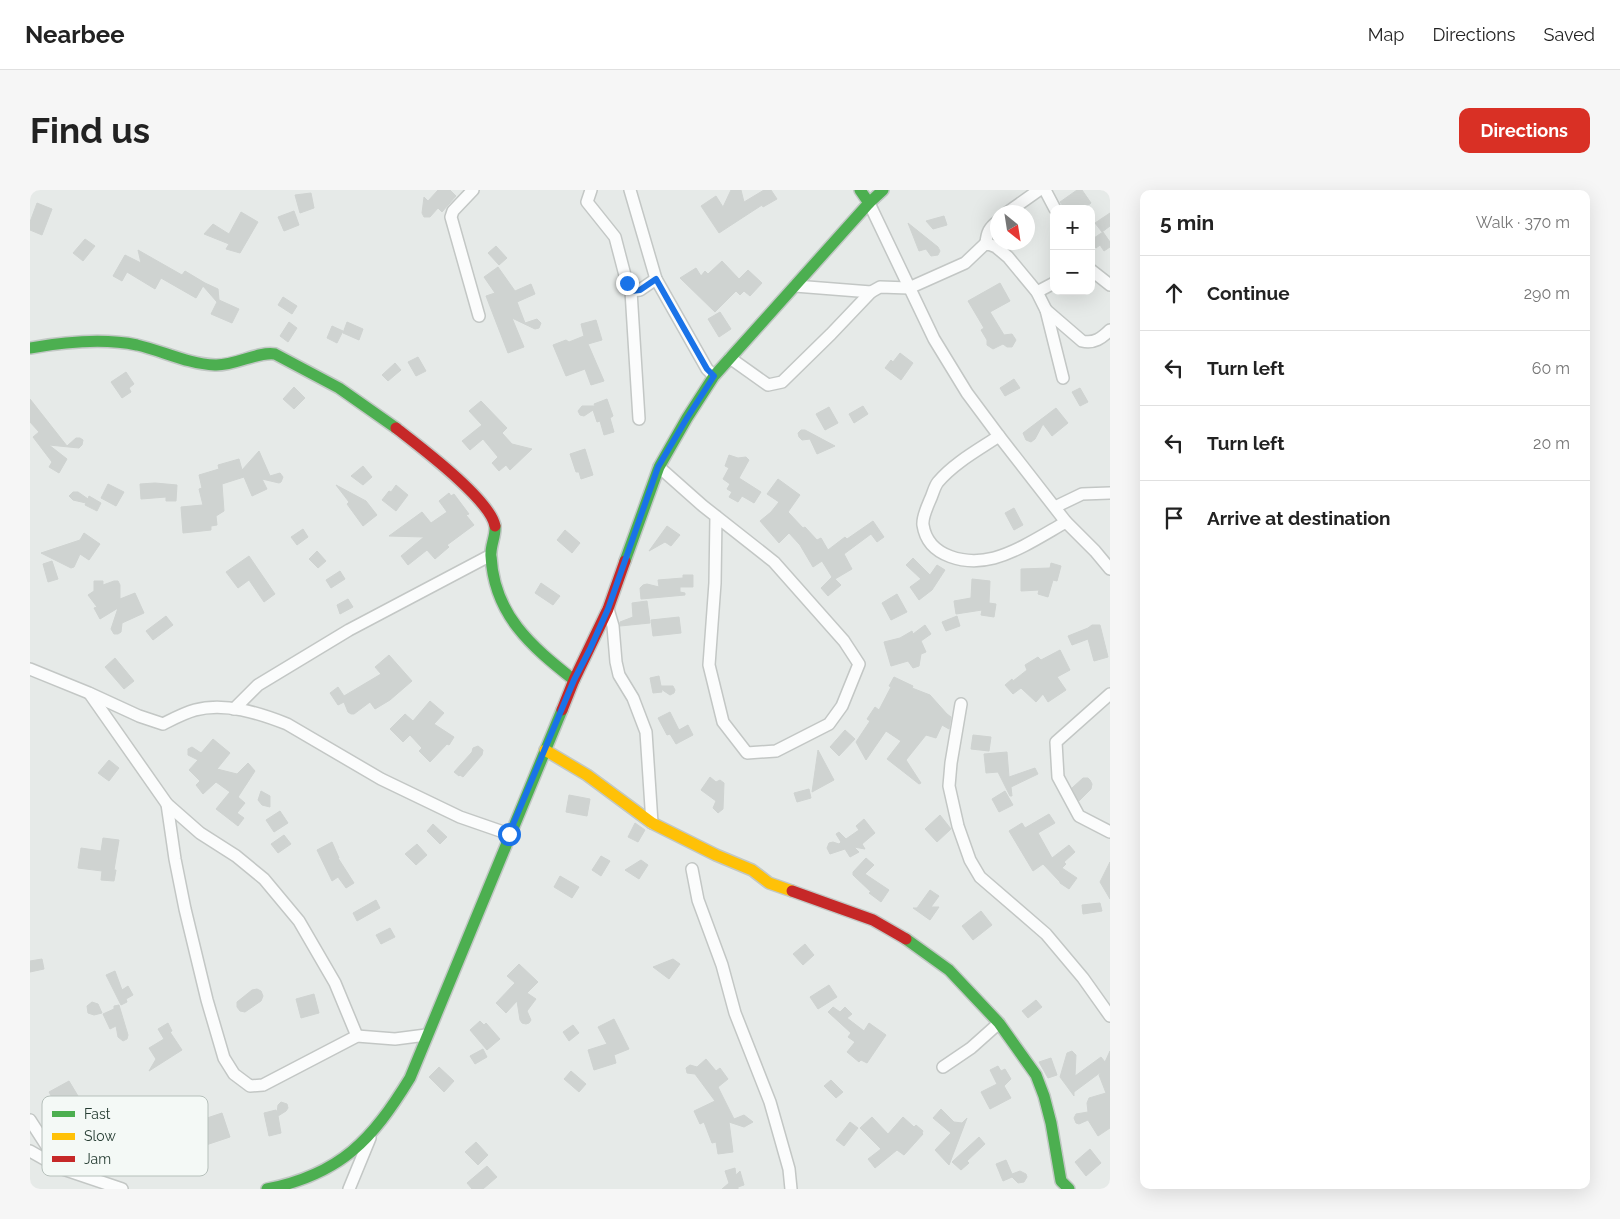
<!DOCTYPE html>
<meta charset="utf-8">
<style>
body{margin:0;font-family:Raleway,sans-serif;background:#f6f6f6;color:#222}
.controls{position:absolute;right:15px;top:15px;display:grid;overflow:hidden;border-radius:10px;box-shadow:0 5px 20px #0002}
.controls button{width:45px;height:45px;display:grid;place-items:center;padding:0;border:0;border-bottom:1px solid #e0e0e0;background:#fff;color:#222;font:25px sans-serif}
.compass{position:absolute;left:960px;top:15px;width:45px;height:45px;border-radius:50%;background:#fff;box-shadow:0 5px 20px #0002;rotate:150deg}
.stop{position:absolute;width:15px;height:15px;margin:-11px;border:4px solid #1a73e8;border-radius:50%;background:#fff}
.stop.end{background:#1a73e8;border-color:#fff;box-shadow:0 1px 5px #0008}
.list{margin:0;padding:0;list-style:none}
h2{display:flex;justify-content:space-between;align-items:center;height:65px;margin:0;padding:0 20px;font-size:21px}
h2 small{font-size:16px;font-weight:400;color:#767676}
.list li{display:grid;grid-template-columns:32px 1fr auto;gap:15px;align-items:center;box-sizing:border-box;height:75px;padding:0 20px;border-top:1px solid #e0e0e0}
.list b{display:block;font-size:19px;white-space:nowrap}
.list em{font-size:16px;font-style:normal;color:#767676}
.icon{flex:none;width:28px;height:28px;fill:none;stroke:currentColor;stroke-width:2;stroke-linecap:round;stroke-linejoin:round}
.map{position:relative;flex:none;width:1080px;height:999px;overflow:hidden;border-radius:10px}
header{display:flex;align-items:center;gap:30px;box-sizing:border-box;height:70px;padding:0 25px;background:#fff;border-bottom:1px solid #e0e0e0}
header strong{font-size:24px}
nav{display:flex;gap:28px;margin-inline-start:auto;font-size:18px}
.intro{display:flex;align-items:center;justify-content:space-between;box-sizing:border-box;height:120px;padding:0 30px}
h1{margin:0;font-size:35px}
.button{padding:12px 22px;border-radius:10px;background:#d93025;color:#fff;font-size:18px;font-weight:700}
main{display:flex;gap:30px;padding:0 30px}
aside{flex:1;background:#fff;border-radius:10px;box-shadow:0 5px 20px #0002}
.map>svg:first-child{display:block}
</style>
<header>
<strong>Nearbee</strong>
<nav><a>Map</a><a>Directions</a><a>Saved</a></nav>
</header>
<div class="intro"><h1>Find us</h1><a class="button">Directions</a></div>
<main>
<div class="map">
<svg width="1080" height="999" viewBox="0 0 1080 999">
<rect width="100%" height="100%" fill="#e6eae8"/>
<g fill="#cfd3d1" stroke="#cfd3d1">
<polygon points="408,0 420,0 426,6 412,22 408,18 400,27 394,27 392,23 394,7 398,11"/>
<polygon points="701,0 711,0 714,12 734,0 741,0 747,9 733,17 732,15 689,43 671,16 686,6 693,17"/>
<polygon points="1047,0 1052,0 1061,13 1053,19 1035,19 1030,12"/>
<polygon points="281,3 284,18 270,23 265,5"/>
<polygon points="7,13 22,19 12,45 0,40 0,32"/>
<polygon points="264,21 269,35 254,41 248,27"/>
<polygon points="211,22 228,32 210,63 196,59 199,54 174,44 183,34 199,44"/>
<polygon points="1080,23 1080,36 1072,42 1065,33"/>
<polygon points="914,26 917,35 903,39 896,31"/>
<polygon points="878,33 908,57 910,61 908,65 901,66 896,59 889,61"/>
<polygon points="1073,42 1080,52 1080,57 1074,61 1070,55 1066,58 1061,52 1061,50"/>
<polygon points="55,49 65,56 53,71 43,63"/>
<polygon points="466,56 477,68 469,75 458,63"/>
<polygon points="108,60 152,85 155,81 175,93 188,99 189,110 209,119 202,133 181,124 187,112 173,96 166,108 131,88 125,99 97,82 92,91 83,86 95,65 111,73"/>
<polygon points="692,71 709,89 718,80 732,93 720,106 714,101 710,105 706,101 685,122 650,88 666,78 671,86 675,81 678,84"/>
<polygon points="468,77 485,101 501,94 505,104 487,112 495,133 507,129 511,133 509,138 505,139 482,128 494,157 478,163 456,106 465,103 454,87"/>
<polygon points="970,93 980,111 960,122 974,145 982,144 986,150 982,157 977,157 973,154 963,159 957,155 957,150 951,140 954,138 938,111"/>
<polygon points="253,107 267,116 262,124 248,115"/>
<polygon points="690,122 701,139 689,147 678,129"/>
<polygon points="566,130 572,150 558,154 574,191 561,195 555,179 536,186 523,155 536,150 539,152 554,146 551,134"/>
<polygon points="259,132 267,138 258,152 250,146"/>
<polygon points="317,132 333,139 329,150 313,143"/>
<polygon points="302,136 313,141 307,153 297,148"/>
<polygon points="870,163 883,173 871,190 855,178 861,170 863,172"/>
<polygon points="388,167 396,181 386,186 378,172"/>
<polygon points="365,173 371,180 358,191 352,185"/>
<polygon points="96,182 104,194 99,198 101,202 92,208 81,192"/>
<polygon points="984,189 990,198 975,206 970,198"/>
<polygon points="264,197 275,208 264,219 253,209"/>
<polygon points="1050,198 1058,212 1050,216 1042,202"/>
<polygon points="0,209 37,256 46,248 50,248 53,250 52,255 49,258 19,255 37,269 29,283 19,277 22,272 3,247 9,242 0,232"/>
<polygon points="577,209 583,226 580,228 584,242 574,245 570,231 567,232 563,220 554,226 550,225 548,221 552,216 565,216 564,214"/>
<polygon points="451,211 477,238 472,243 482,254 502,259 480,280 476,275 469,281 462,273 468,267 453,249 440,260 432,251 452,235 439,221"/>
<polygon points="833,216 838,224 824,233 819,224"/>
<polygon points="799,217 808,233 795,240 786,224"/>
<polygon points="1026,218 1038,233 1022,246 1013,234 1005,249 1001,252 996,250 993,243"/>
<polygon points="771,240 775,240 805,256 787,264 780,249 772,250 769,247 768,243"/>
<polygon points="555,259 563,285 551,289 549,282 546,282 540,264"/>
<polygon points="229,261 240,286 250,283 253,287 251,292 249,293 232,289 237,299 222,306 214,287 192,294 194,321 186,326 187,335 181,336 181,340 153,343 151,317 173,315 169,299 172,298 169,285 189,279 188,275 209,269 212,280"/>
<polygon points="699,265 708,268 716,267 719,270 709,288 731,302 724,313 712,306 708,312 699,307 702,302 697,299 700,294 693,289 699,278 695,276"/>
<polygon points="333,276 342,287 333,295 321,286"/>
<polygon points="748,289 770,305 758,322 773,338 775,337 787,350 791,348 798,360 815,347 817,349 843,331 854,347 847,352 841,344 814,364 822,379 805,389 811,395 798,406 791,398 802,387 792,371 783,377 770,355 759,343 749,353 730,331 741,322 749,312 737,304"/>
<polygon points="125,293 147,295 146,311 136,311 136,307 111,309 110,294"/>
<polygon points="78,294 94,302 86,316 71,308"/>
<polygon points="306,295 336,311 347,325 333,336 317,314 319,312"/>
<polygon points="366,295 378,305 366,321 352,310 359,301 361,302"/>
<polygon points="43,302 48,302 58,309 59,306 71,313 67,321 55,315 56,313 43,310 39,306"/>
<polygon points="419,303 421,306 424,304 439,324 436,325 444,335 417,355 419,357 405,369 397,360 378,375 371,366 394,347 359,346 392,322 401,333 417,322 409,311"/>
<polygon points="984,318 993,335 984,340 975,323"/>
<polygon points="637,336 650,345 641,356 635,352 619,361"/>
<polygon points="273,339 278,347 267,355 261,347"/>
<polygon points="535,340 550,353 542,363 527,350"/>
<polygon points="54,343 70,354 59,370 50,364 44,377 41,378 11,363 50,350"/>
<polygon points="287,361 296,371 288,378 279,369"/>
<polygon points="219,366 245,404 234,412 219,390 208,398 196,382"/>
<polygon points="883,368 900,385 907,375 915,380 902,400 889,410 880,397 891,389 876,375"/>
<polygon points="22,371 28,389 18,392 13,374"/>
<polygon points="1021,373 1031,376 1027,391 1023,390 1018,407 1008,404 1009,400 991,401 991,379 1020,378"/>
<polygon points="310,381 315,389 301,398 296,390"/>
<polygon points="653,385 663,385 663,397 650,397 650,402 655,403 655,405 611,409 610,398 613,395 617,394 629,397 628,390 653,388"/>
<polygon points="942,389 960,391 959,413 966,414 964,427 951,425 952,420 926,424 924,411 941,408"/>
<polygon points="64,391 73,391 73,395 84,391 88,391 90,395 90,412 90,409 105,403 114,423 92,433 91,442 88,444 84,444 81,439 88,418 70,429 64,418 67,417 58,405 64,401"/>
<polygon points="511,393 530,406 523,415 505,403"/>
<polygon points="867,404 877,422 861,430 852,413"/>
<polygon points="318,409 323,417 310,424 307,415"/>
<polygon points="617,411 620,433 590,436 590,432 603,427 602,413"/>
<polygon points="136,426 143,435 123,450 116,441"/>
<polygon points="927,426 930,436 916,441 912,432"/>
<polygon points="649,427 651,443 623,446 621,430"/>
<polygon points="895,435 901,444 891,451 896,462 891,464 889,476 883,478 878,471 861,476 854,452 870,448 882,441 883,444"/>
<polygon points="1062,435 1070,435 1078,467 1064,471 1058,449 1042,455 1038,446 1058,438"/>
<polygon points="1030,460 1040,480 1027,487 1036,500 1018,512 1013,504 1006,512 991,498 983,504 975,495 982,489 983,491 997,480 995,475 1008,467 1011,470"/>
<polygon points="359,465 382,491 360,510 345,519 340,512 324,524 321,524 318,522 314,512 308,515 300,503 308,497 314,506 351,484 345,477"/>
<polygon points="85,468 104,491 94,499 75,477"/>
<polygon points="629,486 631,496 643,496 645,500 644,503 640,505 631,499 632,502 623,503 620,488"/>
<polygon points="864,487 883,496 882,498 900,505 917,524 921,527 919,539 912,535 906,548 896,545 876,570 891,593 889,594 857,569 871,551 856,541 836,570 826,552 840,531 837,529 845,517 849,520 861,497 859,496"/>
<polygon points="400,511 414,523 404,534 424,547 419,555 417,554 400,572 389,561 392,558 380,545 373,552 360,539 375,524 383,531"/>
<polygon points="640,522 649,540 658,535 663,545 646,554 640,544 637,545 628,528"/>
<polygon points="815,540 825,549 809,566 800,557"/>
<polygon points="943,545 961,547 959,561 941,559"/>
<polygon points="183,549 200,563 187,579 207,584 218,573 225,581 208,607 215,613 207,623 214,628 208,636 186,619 200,602 186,592 173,604 166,595 170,591 159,580 168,570 158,565 158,559 162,557 171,563"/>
<polygon points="448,556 453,560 452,565 433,587 430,585 429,586 424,582 442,562 443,558"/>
<polygon points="788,560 804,590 782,602"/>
<polygon points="977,562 979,587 1005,578 1008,584 981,597 982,606 980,606 968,582 956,583 954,564"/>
<polygon points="79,570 89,578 79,591 68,583"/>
<polygon points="680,587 686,592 690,590 694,593 693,619 688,623 683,618 686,611 671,600"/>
<polygon points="1053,588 1058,588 1060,590 1062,594 1061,599 1049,611 1042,598"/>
<polygon points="779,599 781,608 767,612 764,603"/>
<polygon points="231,601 240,606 240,617 232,615 228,610"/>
<polygon points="975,601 983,615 969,622 962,609"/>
<polygon points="539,605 560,609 557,626 536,622"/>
<polygon points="250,621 258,633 244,642 236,630"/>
<polygon points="1019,624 1025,633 1008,643 1022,668 1039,655 1045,662 1034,672 1036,674 1032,678 1047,688 1039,699 1030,693 1030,692 1013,674 1003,681 979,641 992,633 995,638"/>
<polygon points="910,625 921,639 907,652 895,639"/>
<polygon points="834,629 845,643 832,654 835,659 824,657 829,662 820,667 815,659 800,664 797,658 799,653 803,652 809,654 811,652 806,644 809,642 816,649 829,640 826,636"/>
<polygon points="605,633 615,640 608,652 598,647"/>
<polygon points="403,634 417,647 410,654 397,641"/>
<polygon points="254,645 261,654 248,663 241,654"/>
<polygon points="73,648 89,650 84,680 86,680 84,691 71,690 72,681 48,678 51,658 71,661"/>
<polygon points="302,652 309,668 308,668 324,693 316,698 308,687 302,691 287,660"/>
<polygon points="387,654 397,665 386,675 375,664"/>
<polygon points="571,666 580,671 571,686 562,680"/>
<polygon points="836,668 844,675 835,684 859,700 851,712 839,703 841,702 823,685 823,682"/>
<polygon points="611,670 618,675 609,689 595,680"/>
<polygon points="1080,672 1080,709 1070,692"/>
<polygon points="530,686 549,697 542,708 524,697"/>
<polygon points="900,700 909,706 901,717 909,717 900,730 883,718 887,718"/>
<polygon points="346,710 350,718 327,731 323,723"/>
<polygon points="1070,713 1072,721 1053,724 1052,715"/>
<polygon points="951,721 962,735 943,750 932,736"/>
<polygon points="360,738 365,747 351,754 346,745"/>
<polygon points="775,754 784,765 773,775 763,764"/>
<polygon points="12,769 14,779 0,782 0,771"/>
<polygon points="643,769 650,774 639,789 623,777"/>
<polygon points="489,774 508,792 497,803 506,809 497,821 501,830 499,833 496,834 492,833 490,830 487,811 476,823 466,813 485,793 477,786"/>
<polygon points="85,781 92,800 98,796 103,805 96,809 97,812 91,815 76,785"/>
<polygon points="799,795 807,807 788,819 780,807"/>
<polygon points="227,799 231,801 233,806 231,811 215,822 210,821 207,817 207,812 222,800"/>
<polygon points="284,804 289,823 271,828 266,809"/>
<polygon points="1006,810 1012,817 998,828 992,821"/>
<polygon points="62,812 68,814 72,823 64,825 58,823 57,816"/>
<polygon points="89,815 98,845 97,849 93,851 88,847 86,836 80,839 73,824 84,819 84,816"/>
<polygon points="803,817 810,822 815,817 822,824 817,828 834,841 839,833 856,845 837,873 831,870 829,872 817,862 825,852 818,847 821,843 798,822"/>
<polygon points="584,829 599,859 584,865 586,873 564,880 558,860 577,854 568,837"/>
<polygon points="450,831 454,835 456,833 470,849 457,860 440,840"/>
<polygon points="138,833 142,841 140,842 152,860 119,881 126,869 119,858 134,849 128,839"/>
<polygon points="543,835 549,843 539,851 533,842"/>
<polygon points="453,859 457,867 445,874 440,866"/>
<polygon points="1042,861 1046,865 1045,886 1071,867 1075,872 1080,861 1080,938 1068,946 1058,930 1049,934 1046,933 1044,928 1046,924 1058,922 1057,913 1059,908 1076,903 1069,885 1071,882 1044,902 1044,906 1030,887 1037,863"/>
<polygon points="1021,868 1027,885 1018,888 1009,872"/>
<polygon points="676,869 686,881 690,878 698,889 688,897 704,929 714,925 723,932 714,937 699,932 703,962 688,964 686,952 682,953 674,932 670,934 664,921 685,911 665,884 657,883 656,878 660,875 667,877"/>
<polygon points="968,876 971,881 975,879 981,889 974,896 981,908 960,919 951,902 967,894 960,880"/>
<polygon points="409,877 424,891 414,902 399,887"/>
<polygon points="541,881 556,894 549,902 534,889"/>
<polygon points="801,890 813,902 806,908 794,896"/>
<polygon points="39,891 48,906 28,918 19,902"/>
<polygon points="251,912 257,914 258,918 256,921 248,926 251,943 239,946 234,923 246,920 247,923 248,915"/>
<polygon points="911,919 924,932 932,933 937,928 919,975 905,960 921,943 903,928"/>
<polygon points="192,923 200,947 176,955 168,931"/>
<polygon points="842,927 858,944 873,927 884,937 886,935 893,941 892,943 893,944 874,965 867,960 845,978 838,969 851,959 830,938"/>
<polygon points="820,932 828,938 814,956 806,950"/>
<polygon points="949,947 955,954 937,971 939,973 931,980 922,972"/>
<polygon points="446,952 458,965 448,975 435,962"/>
<polygon points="1060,959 1071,973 1056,986 1045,972"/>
<polygon points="976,970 982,984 990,981 996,984 997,987 994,992 988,993 982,987 973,991 966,974"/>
<polygon points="457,976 467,987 453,999 442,999 437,993"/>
<polygon points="705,978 706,985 710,981 714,995 708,997 708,999 692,999 699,993 695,981"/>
</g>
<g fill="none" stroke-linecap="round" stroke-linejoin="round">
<g stroke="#c3c7c5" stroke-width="14">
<g id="street">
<polyline points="443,0 423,21 421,27 449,126"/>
<polyline points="561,0 557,12 585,47 597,93 601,101 610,100 626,89 677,179 684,186"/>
<polyline points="600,0 626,89"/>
<polyline points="1015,0 1025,19"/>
<polyline points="839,13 904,149 937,203 969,246 1036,332 1065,361 1080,379"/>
<polyline points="978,22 1009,0"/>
<path d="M956 53C957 42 959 38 968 31"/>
<polyline points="1061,80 1080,95"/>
<polyline points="765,96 841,102"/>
<polyline points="601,101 609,229"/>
<polyline points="1007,102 1024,93"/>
<path d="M1016 120 1052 151C1064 154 1072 148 1080 140"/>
<polyline points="700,168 738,195 752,192 801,144 841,102 850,97 879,98 935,73 956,53 966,57 978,67 1007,102 1016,120 1033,188"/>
<path d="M969 246C948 260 924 273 908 292 904 297 903 304 900 310 897 317 892 328 893 335 898 368 937 375 964 368 989 361 1013 345 1036 332"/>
<polyline points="629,277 673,316 744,372 814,451 829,474 812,516 799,534 746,561 717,563 693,532 679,475 685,393 686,326"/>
<polyline points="1025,317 1052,304 1080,303"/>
<polyline points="578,419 583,436 586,472 589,485 603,508 616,542 622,633"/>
<path d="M0 479 59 503 109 526 133 534C143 529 154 523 165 520 195 512 229 523 257 534L351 589 430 627 479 644"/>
<polyline points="60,504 137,614 170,643 206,666 234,689 269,731 305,793 327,846"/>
<polyline points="1080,504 1026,552 1028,587 1049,626 1080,642"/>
<polyline points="931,514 921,573 919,596 928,636 940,670 950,687 1016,744 1053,788 1080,826"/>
<polyline points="204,519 228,495 319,440 461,365"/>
<polyline points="137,614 145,669 155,719 177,810 194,868 204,884 220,896 233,895 327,846 365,849 396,845"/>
<polyline points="662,679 668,710 692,775 705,823 740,912 759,979 761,999"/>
<polyline points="913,877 941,858 969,833"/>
<polyline points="0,930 29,975"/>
<polyline points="0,961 30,978 92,999"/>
<polyline points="319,999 340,948"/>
</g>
</g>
<g stroke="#c2c8c5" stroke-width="14">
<g id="fast">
<polyline points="830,0 839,13"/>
<path d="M0 158C34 152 73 148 107 155 133 161 158 174 185 175 205 176 228 161 245 164L309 198 366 238"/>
<path d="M465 336C466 346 460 356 461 366 464 425 501 456 544 490"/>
<polyline points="595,371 629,277 657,228 684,186 839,13 853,0"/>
<polyline points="876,749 919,780 969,833 1006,885 1014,906 1021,933 1031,991 1039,999"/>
<path d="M237 999C311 984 342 950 380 888L532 520"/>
</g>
</g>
<g stroke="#c2c8c5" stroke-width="14">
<polyline id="slow" points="515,560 557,585 622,633 686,665 722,680 739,693 762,701"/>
</g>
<g stroke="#c2c8c5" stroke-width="14">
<g id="jam">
<path d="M366 238C389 256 460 309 465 336"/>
<polyline points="532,520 544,490 578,419 595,371"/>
<polyline points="762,701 843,730 876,749"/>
</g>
</g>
<use href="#street" stroke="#fbfcfc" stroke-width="11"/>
<use href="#fast" stroke="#4caf50" stroke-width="11"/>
<use href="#slow" stroke="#ffc107" stroke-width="11"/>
<use href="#jam" stroke="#c62828" stroke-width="11"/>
</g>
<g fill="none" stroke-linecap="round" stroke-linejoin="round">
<polyline stroke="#1a73e8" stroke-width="6" points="479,644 544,490 560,459 578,419 628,277 657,228 684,186 677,179 626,89 610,100 601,101 597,93"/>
</g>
<rect x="12" y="906" width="166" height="80" rx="8" fill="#f4f9f6" stroke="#b6c0bb" stroke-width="1"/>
<rect x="22" y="921" width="23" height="6" fill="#4caf50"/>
<rect x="22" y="943" width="23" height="7" fill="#ffc107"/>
<rect x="22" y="966" width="23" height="6" fill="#c62828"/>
<g font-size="14" fill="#253c32">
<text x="54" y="929">Fast</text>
<text x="54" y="951">Slow</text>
<text x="54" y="974">Jam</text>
</g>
</svg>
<div class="controls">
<button>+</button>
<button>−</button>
</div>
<svg class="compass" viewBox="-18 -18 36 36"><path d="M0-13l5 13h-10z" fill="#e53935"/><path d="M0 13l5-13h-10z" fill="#767676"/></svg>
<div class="stop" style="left:479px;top:644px"></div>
<div class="stop end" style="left:597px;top:93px"></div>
</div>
<aside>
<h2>5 min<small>Walk · 370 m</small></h2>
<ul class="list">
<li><svg class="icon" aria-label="ahead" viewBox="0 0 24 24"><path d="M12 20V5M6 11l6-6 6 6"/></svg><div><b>Continue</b></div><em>290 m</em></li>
<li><svg class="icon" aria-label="left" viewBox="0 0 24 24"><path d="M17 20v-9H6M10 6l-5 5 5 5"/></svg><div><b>Turn left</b></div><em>60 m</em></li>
<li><svg class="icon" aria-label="left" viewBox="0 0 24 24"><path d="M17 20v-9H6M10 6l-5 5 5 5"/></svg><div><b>Turn left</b></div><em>20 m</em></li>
<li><svg class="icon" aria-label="arrive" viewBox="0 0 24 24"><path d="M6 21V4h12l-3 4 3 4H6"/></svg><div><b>Arrive at destination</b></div></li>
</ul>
</aside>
</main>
